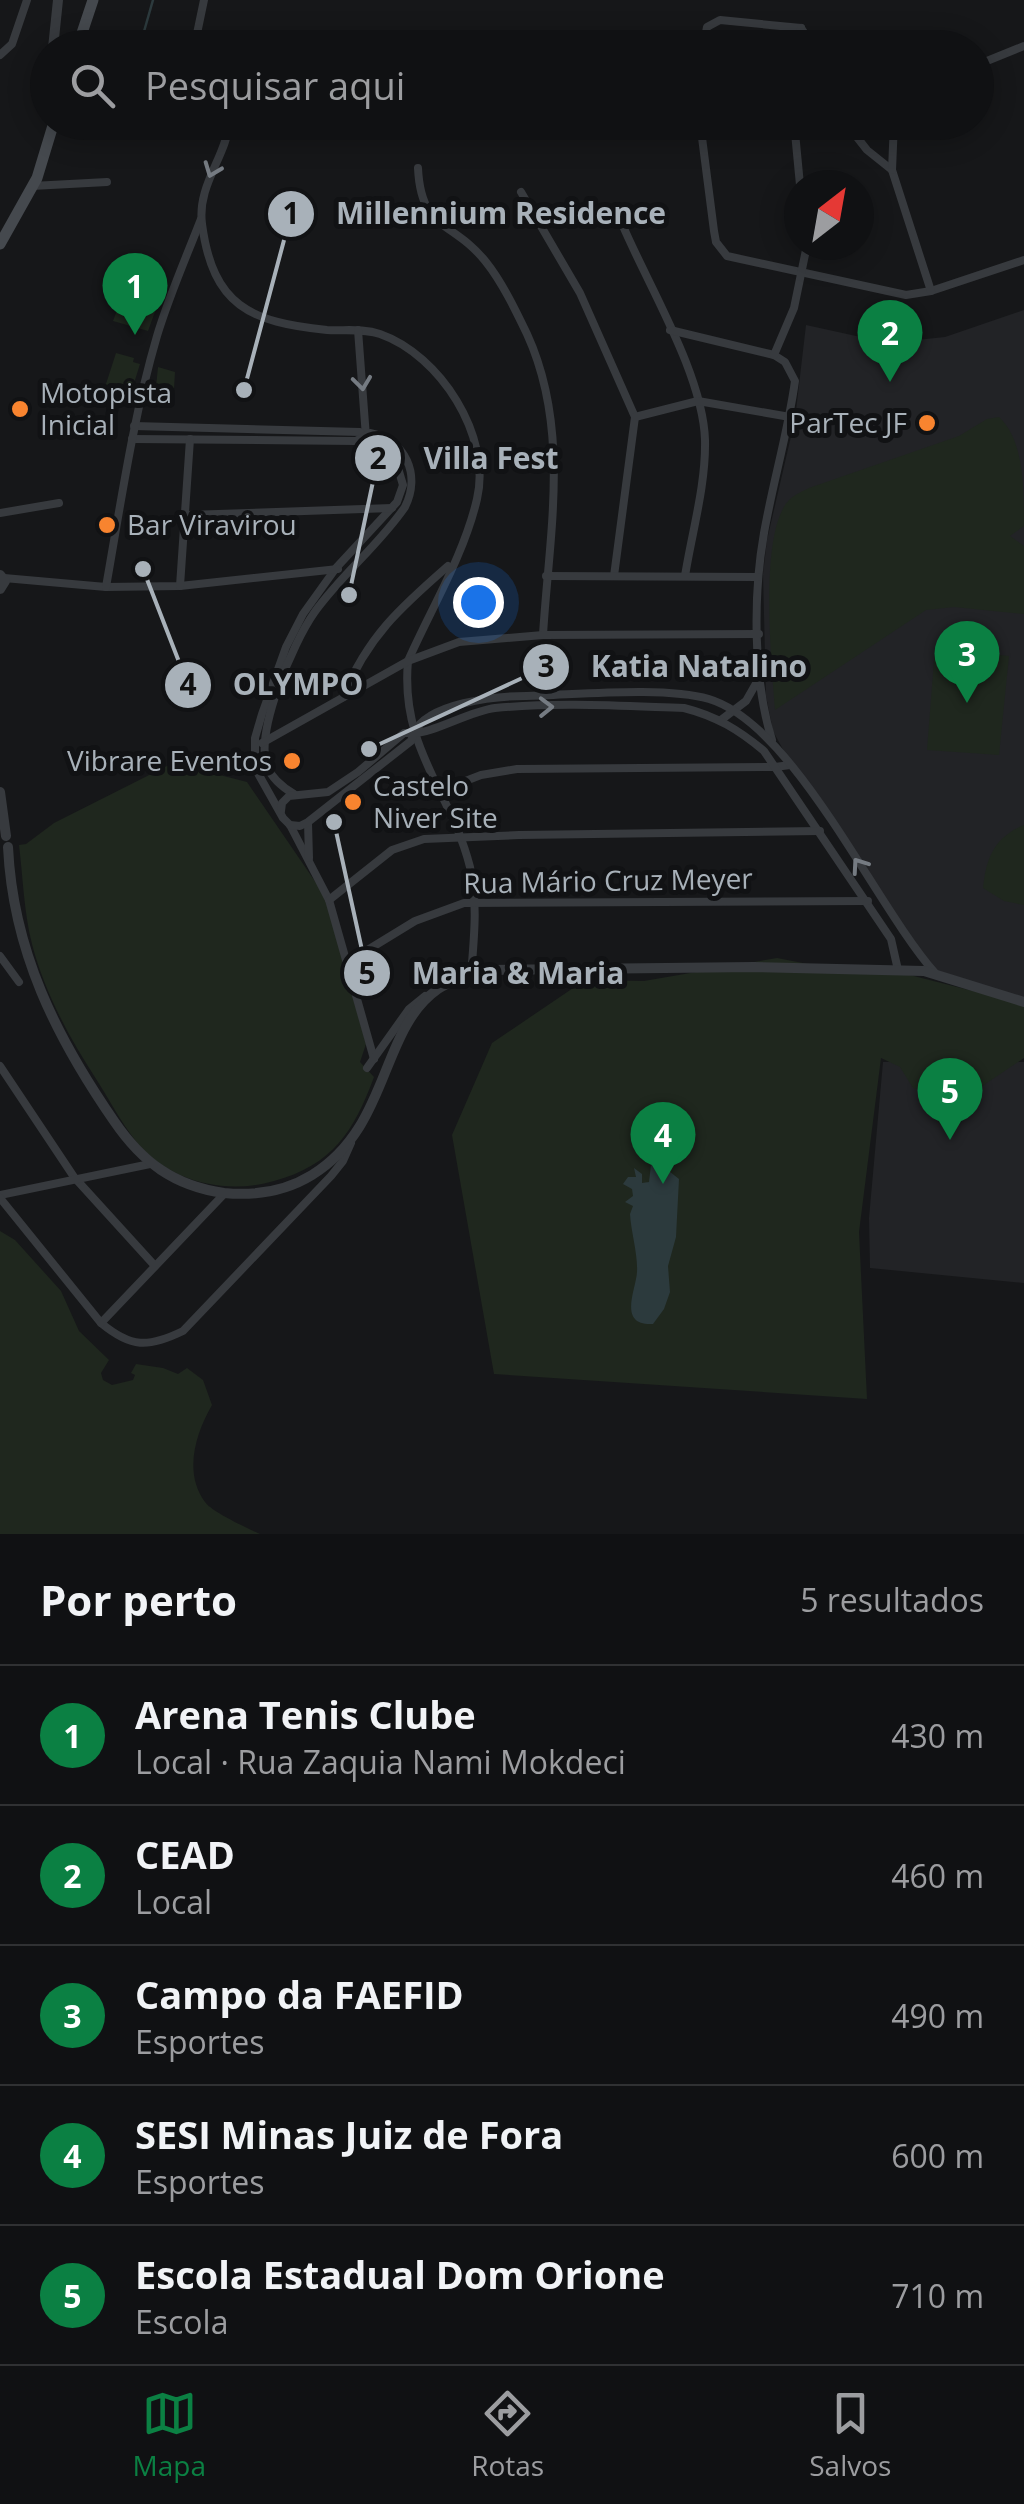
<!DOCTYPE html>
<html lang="pt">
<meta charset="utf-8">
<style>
body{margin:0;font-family:"Open Sans",sans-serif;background:#191a1c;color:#f1f3f6}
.compass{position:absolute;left:784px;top:170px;width:90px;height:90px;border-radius:50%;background:#101113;box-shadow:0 5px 25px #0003;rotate:31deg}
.you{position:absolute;left:478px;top:602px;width:35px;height:35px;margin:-25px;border:8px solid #fff;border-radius:50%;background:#1a73e8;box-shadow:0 0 0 15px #1a73e833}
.badge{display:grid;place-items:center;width:65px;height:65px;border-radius:50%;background:#0b8043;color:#fff;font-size:32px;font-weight:700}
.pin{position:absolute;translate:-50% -82px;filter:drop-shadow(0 2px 5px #0008)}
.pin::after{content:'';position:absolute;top:52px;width:35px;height:30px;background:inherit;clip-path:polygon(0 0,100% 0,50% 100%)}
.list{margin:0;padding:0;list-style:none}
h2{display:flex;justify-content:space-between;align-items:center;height:130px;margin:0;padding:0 40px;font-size:42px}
h2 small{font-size:32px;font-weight:400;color:#9c9da0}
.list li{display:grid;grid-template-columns:65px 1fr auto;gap:30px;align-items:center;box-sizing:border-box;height:140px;padding:0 40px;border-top:2px solid #303133}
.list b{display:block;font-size:38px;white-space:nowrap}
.list p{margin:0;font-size:32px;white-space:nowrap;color:#9c9da0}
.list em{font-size:32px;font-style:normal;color:#9c9da0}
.icon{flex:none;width:55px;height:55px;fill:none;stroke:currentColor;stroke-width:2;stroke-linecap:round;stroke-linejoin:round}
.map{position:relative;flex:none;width:1024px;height:1534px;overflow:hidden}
.search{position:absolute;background:#101113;box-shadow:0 5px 25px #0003;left:30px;right:30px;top:30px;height:110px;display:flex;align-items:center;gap:25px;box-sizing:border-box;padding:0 35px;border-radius:55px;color:#9c9da0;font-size:38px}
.sheet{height:830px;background:#101113}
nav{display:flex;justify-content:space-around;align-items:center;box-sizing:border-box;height:140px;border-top:2px solid #303133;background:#101113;font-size:28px;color:#9c9da0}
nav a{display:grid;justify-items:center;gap:5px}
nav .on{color:#0b8043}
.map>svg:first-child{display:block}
</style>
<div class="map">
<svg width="1024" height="1534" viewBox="0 0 1024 1534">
<rect width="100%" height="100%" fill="#161719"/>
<g fill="#222326">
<polygon points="1024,310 1024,999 933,969 785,753 773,731 766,696 763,574 767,540 795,419 806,325 888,343 945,337"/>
<polygon points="883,1062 1024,1062 1024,1283 870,1268 869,1218"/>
</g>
<g fill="#1f271e">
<polygon points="127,284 160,298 148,331 113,321"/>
<polygon points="116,353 134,358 133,362 140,364 131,393 105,387"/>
<polygon points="158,367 175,372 173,406 144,402 149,386 156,387"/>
<path d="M999 417C1024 440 1024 488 1024 526L1010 536 1024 546V614L954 607 926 610 775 710C772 666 758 533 789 500 794 495 803 491 809 488L959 436 987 419Z"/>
<polygon points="935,648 1009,656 999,755 927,750"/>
<path d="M173 763 247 782 325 896 366 1044 360 1062 374 1077C354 1131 333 1165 274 1181 225 1195 168 1182 135 1140 121 1122 110 1101 98 1082 70 1039 45 994 32 944 24 913 23 878 19 845L26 844 54 823Z"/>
<path d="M1024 825V905L1004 901 983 888C986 857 995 837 1024 825Z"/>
<polygon points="777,958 839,970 902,973 1024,1004 1024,1058 966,1097 913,1088 900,1067 881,1058 859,1232 867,1399 494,1374 452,1135 492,1043 585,980 644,981"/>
<path d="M0 1231 15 1240 61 1291 79 1331 109 1360 101 1373 103 1380 112 1385 133 1380 135 1375 131 1373 136 1364 163 1368 178 1374 187 1368 203 1380 212 1405C196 1433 183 1472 205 1502 212 1512 247 1528 260 1534H0Z"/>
</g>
<path fill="#2c3a3d" d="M655 1160 679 1179 676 1237 668 1266 670 1292 664 1309 653 1324C617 1326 636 1290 637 1272 638 1254 631 1232 630 1214L633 1206 625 1202 633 1196 632 1189 623 1184 628 1177H636L634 1168 642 1174V1183L649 1182 651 1165Z"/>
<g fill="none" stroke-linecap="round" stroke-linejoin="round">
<polyline stroke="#2c3a3d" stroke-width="2.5" points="141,42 153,0"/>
<g stroke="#373a3e" stroke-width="8">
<polyline points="801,28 814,48"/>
<polyline points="194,48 204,0"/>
<polyline points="703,48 707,27 720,20 801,28"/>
<polyline points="799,48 801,28"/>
<polyline points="914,48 918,34"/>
<polyline points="0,55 12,44 27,0"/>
<polyline points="977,65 1024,46"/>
<path d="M230 122C225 158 197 186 202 224 213 306 250 322 327 330 344 331 363 328 380 334 440 355 492 436 477 499 464 555 431 609 408 661 400 749 451 791 470 867 478 903 474 938 471 975"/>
<polyline points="700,122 714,231 716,242 727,256 906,295 931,291 1024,260"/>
<polyline points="794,122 800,185"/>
<polyline points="845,122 867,150 892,170 931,291"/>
<path d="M418 168C421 232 453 220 486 262 502 282 516 311 527 334 571 430 549 535 543 635"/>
<polyline points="892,170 894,122"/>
<polyline points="32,186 107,182"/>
<polyline points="521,192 580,293 635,417 614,576"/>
<path d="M623 226C649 287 703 375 705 440 706 485 692 532 685 576"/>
<polyline points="358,330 366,437"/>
<path d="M670 330 774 355 785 362 795 381C788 432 773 482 764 533 753 595 753 680 772 740"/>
<polyline points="774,355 794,308 807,245"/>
<polyline points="635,417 698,401 790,417"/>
<polyline points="134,426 360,432 369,443 384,448 395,458 403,485 397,502 336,568 303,614 286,647 262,714 255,738 255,768 283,818 290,825 329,900 374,1059"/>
<path d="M132 439 356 441 370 433C406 440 421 475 405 507 379 545 341 575 314 613 293 643 255 731 267 766 272 779 282 787 294 794"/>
<polyline points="0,513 59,503"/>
<polyline points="187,515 392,508"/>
<polyline points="546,576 758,577"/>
<polyline points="4,578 106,587 180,586 338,569"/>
<polyline points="180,586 190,439"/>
<path d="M106 587C121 502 133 418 157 336 169 296 186 258 201 219"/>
<path d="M343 697C367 637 401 607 448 566"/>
<polyline points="721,720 746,701 758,680"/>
<polyline points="262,743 408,661 459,642 543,635 759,634"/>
<polyline points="437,792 481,775 517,769 775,767 790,765"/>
<path d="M281 811 282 803 289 796 328 792 358 772 404 733H414C427 703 496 696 526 696 576 695 663 686 709 699 795 725 874 904 935 973"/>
<polyline points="308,823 309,858"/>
<path d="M290 825 300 826 308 822 411 741 414 733C431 734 470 711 495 708 557 702 623 706 684 708 716 716 739 730 764 751L891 939 898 970"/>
<polyline points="329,900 392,850 424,839 519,835 820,831"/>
<polyline points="0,956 19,982"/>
<polyline points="348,962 415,921 464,903 868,901"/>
<polyline points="0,1066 74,1177 155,1266"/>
<polyline points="367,1068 409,1009 425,996"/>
<polyline points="0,1195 150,1164"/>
<path d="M0 1198 101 1323C131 1348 148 1348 183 1331L331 1176 343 1161 351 1143"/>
<polyline points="101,1323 225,1193"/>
</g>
<g stroke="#373a3e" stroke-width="10">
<polyline points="53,48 58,0"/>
<polyline points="0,575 5,581 0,589"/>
<polyline points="0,792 6,836"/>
<path d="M8 847C13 951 56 1037 114 1121 142 1162 174 1186 224 1193 255 1196 286 1191 312 1175 391 1126 379 1030 438 989 453 979 471 975 488 970L754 967 924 971 1024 1002"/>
</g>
<g stroke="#45494e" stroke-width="11">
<polyline points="77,48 93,0"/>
<polyline points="0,244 37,178 54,122"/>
</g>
</g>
<defs><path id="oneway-chevron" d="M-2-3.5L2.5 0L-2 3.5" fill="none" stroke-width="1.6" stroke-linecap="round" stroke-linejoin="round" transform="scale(2.5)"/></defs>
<g stroke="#757b82">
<use href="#oneway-chevron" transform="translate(212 170) rotate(111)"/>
<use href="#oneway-chevron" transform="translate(362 383) rotate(83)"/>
<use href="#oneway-chevron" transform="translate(546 707) rotate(-1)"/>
<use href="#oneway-chevron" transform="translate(859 865) rotate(-125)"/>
</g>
<g fill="#f8842f" stroke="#111214" stroke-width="4">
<circle cx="20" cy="409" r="10"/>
<circle cx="927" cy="423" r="10"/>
<circle cx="107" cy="525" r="10"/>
<circle cx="292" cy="761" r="10"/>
<circle cx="353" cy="802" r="10"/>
</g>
<g text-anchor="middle" stroke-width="10" stroke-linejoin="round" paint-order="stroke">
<g font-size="28" fill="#a8b1b9" stroke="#111214" text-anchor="start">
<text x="40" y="403">Motopista<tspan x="40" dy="32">Inicial</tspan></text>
<text x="907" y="433" text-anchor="end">ParTec JF</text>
<text x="127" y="535">Bar Viravirou</text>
<text x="272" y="771" text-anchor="end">Vibrare Eventos</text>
<text x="373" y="796">Castelo<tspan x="373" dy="32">Niver Site</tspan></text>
</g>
<g font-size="28" fill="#a8b1b9" stroke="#111214">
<text transform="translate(608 881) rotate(-1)" y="10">Rua Mário Cruz Meyer</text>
</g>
</g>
<path fill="none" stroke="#a8b1b9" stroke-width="4" d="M244 390L291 214M349 595L378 458M369 749L546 667M143 569L188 685M334 822L367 973"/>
<g fill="#a8b1b9" stroke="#111214" stroke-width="4">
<circle cx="244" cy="390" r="10"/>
<circle cx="349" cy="595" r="10"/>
<circle cx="369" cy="749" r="10"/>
<circle cx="143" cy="569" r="10"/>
<circle cx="334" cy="822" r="10"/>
<circle cx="291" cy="214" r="25"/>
<circle cx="378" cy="458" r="25"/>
<circle cx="546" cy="667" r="25"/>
<circle cx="188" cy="685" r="25"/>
<circle cx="367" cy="973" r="25"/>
</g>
<g font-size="30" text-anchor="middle" font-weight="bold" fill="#111">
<text x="291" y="224">1</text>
<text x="378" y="469">2</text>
<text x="546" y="677">3</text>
<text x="188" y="695">4</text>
<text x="367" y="984">5</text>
</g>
<g font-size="30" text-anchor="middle" font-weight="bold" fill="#a8b1b9" stroke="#111214" stroke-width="10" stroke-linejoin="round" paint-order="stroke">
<text x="501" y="224">Millennium Residence</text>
<text x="491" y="469">Villa Fest</text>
<text x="699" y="677">Katia Natalino</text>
<text x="298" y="695">OLYMPO</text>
<text x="518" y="984">Maria &amp; Maria</text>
</g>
</svg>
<svg class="compass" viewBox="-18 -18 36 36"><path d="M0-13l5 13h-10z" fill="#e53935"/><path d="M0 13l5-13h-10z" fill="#9c9da0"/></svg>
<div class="you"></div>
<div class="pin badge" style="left:135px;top:335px">1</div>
<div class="pin badge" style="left:890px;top:382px">2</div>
<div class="pin badge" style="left:967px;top:703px">3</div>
<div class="pin badge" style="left:663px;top:1184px">4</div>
<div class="pin badge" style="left:950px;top:1140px">5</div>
<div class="search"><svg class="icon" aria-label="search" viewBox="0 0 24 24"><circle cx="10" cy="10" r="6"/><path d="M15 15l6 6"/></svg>Pesquisar aqui</div>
</div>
<section class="sheet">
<h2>Por perto<small>5 resultados</small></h2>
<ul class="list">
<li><span class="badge">1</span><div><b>Arena Tenis Clube</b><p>Local · Rua Zaquia Nami Mokdeci</p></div><em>430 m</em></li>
<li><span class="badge">2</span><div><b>CEAD</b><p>Local</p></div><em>460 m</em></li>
<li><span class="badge">3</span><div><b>Campo da FAEFID</b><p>Esportes</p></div><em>490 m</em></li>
<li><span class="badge">4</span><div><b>SESI Minas Juiz de Fora</b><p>Esportes</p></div><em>600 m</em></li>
<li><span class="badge">5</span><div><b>Escola Estadual Dom Orione</b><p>Escola</p></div><em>710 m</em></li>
</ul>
</section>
<nav>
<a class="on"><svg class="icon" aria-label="map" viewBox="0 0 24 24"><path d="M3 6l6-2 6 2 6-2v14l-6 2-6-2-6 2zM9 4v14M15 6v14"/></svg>Mapa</a>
<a><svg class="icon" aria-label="directions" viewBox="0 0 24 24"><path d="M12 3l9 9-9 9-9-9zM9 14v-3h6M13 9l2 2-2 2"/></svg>Rotas</a>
<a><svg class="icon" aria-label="saved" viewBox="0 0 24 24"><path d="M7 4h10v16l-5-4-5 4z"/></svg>Salvos</a>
</nav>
